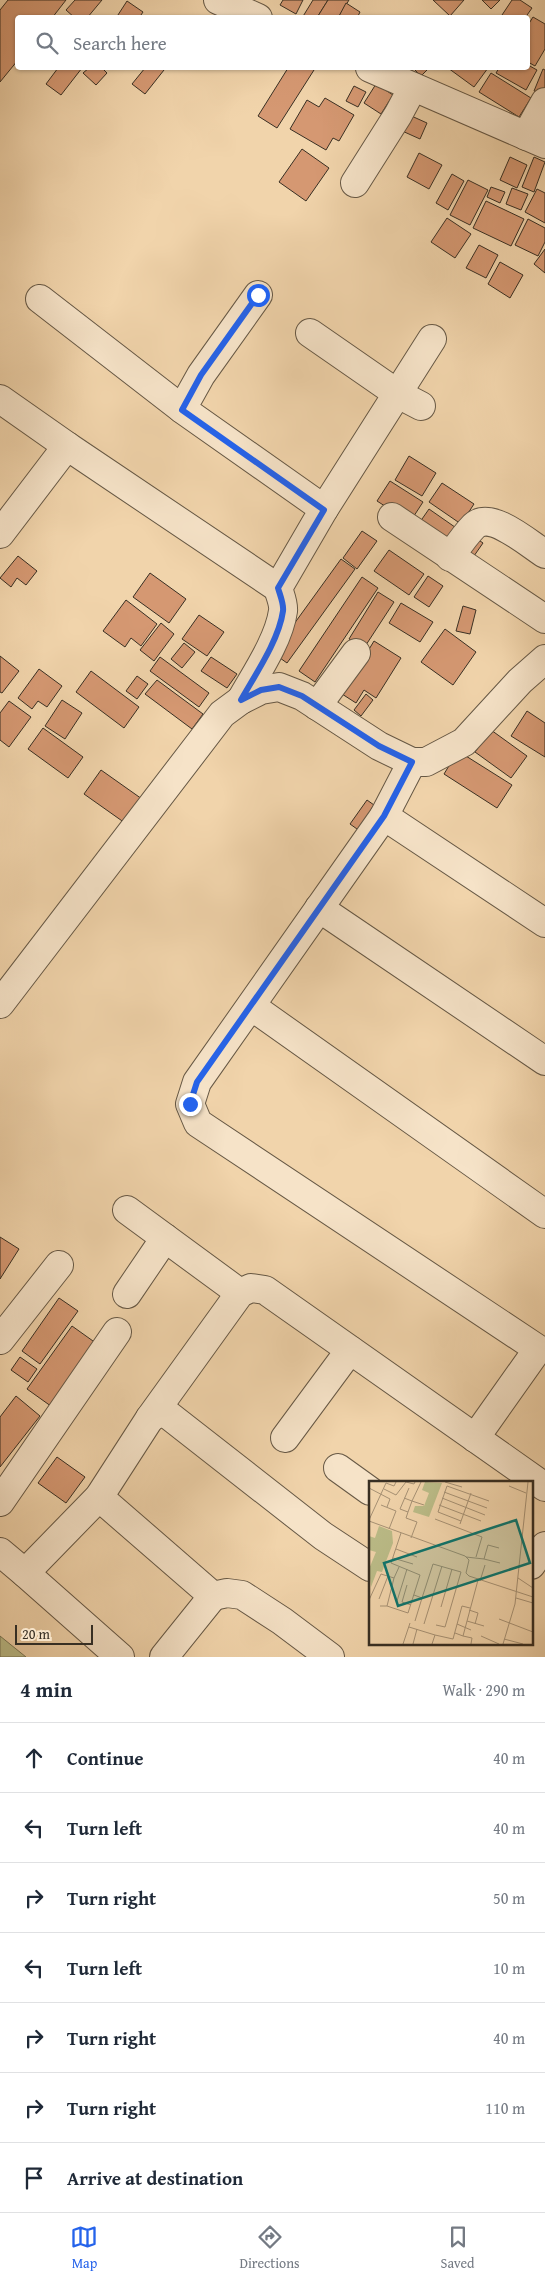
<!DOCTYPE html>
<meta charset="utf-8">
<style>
body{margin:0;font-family:"Gentium Book Plus",serif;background:#f2f2f3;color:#1f2937}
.scale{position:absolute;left:15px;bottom:12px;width:78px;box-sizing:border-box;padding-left:5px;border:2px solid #382f23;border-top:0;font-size:14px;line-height:18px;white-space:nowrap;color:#382f23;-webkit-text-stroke:4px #f6e3c8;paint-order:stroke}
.stop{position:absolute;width:15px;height:15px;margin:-11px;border:4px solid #2563eb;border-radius:50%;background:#fff}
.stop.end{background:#2563eb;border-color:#fff;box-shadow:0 1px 5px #0008}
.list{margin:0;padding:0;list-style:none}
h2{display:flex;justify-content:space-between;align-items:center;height:65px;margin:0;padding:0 20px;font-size:21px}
h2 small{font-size:16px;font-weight:400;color:#747a83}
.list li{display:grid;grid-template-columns:32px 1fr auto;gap:15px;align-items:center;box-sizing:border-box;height:70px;padding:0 20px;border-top:1px solid #e0e1e3}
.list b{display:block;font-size:19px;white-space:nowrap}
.list em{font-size:16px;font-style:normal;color:#747a83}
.icon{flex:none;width:28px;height:28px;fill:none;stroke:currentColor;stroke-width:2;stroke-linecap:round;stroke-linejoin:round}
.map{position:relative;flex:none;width:545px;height:1657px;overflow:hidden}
.search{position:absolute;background:#fff;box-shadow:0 1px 4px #0004;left:15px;right:15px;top:15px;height:55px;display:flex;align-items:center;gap:12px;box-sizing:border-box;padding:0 18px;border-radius:5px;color:#747a83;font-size:19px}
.sheet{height:555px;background:#fff}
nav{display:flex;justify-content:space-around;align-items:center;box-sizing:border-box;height:70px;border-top:1px solid #e0e1e3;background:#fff;font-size:14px;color:#747a83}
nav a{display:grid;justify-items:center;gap:2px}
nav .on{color:#2563eb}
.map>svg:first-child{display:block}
</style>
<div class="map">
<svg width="545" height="1657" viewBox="0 0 545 1657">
<rect width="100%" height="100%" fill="#f1d4ab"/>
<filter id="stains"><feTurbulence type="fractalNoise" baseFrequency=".004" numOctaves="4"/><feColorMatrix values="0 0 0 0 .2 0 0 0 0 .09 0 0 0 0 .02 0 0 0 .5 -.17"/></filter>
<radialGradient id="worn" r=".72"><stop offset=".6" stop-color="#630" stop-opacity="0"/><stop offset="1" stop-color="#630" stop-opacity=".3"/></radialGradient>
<polygon fill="#bbbc88" stroke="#7a7656" points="0,1636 26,1657 0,1657"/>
<g fill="#d59872" stroke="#382f23">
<polygon points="8,0 66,0 52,18 18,18 18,60 0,82 0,10"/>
<polygon points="75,0 102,0 87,18 75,18 66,10"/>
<polygon points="283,0 303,0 296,14 280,5"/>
<polygon points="313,0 328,0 318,16 320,18 302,18"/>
<polygon points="328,0 349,0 338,18 320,18 318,16"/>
<polygon points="433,0 464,0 450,16"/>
<polygon points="482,0 500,0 491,9"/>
<polygon points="512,0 520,0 532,8 525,18 500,18"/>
<polygon points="127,1 143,12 139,18 116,18"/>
<polygon points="346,3 360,12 357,18 338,18"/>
<polygon points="533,17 545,24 545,49 535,66 528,62 528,25"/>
<polygon points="528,65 537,70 526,90 496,73 499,68 528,68"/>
<polygon points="58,68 82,68 61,95 46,84"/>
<polygon points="89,68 102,68 107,73 96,85 83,73"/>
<polygon points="145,68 162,68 164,70 145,94 132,84"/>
<polygon points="288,68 310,68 314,70 277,128 258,116"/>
<polygon points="413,68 429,68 421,76"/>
<polygon points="448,68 488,68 474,87"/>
<polygon points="543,69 545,70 545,95 534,91"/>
<polygon points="491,73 531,98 519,117 479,92"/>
<polygon points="376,84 393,95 381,114 364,103"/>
<polygon points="354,86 366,92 358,107 346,101"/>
<polygon points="325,98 354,115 339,141 333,138 326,150 290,129 307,100 319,107"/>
<polygon points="407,114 427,123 420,139 400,130"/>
<polygon points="302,149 329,168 306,201 279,182"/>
<polygon points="419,153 442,165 429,189 407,177"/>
<polygon points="510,157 527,165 517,188 500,180"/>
<polygon points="534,157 545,162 534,192 522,187"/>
<polygon points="452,174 464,181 448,210 436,203"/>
<polygon points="468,180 488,190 470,225 450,215"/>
<polygon points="491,187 505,192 500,203 487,197"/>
<polygon points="512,188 528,194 521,210 506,204"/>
<polygon points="537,189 545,193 545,223 525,212"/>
<polygon points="486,201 524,219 511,246 473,228"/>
<polygon points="447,218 471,234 455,258 431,242"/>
<polygon points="528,219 545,228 545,242 538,256 515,245"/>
<polygon points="479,245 498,255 486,278 466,268"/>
<polygon points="545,249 545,273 534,264"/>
<polygon points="500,262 523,275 510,298 488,284"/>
<polygon points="409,456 436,473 422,496 395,480"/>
<polygon points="390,481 423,502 410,522 377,501"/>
<polygon points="442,483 474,504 461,524 429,502"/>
<polygon points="429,509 462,532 448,552 415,529"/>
<polygon points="362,531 377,541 357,569 343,558"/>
<polygon points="470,534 483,543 467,566"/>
<polygon points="389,550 424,574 409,595 374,571"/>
<polygon points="18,556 37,571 26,585 17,578 11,587 0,578"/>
<polygon points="341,559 355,569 287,663 273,653"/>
<polygon points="150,573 186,599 169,623 133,597"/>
<polygon points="428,576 443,586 429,607 414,597"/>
<polygon points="362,577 378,588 315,682 299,671"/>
<polygon points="378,592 394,602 364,648 349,639"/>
<polygon points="126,600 157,624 141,646 131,638 125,647 103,631"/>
<polygon points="401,603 433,622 420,642 389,623"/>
<polygon points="463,606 476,610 470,634 456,631"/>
<polygon points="199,615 224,632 207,656 182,639"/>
<polygon points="161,623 174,634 154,661 140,650"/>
<polygon points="445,629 476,652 453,685 421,662"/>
<polygon points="374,641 401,658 376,698 364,690 356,703 342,694"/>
<polygon points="184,643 195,652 182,668 171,659"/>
<polygon points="0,656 19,671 2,693 0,692"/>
<polygon points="160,657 209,693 199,707 150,671"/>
<polygon points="211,657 237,674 227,688 201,671"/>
<polygon points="39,669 62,686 47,707 38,701 32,709 18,698"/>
<polygon points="91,671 139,707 124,728 76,692"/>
<polygon points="137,676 148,684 137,699 126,691"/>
<polygon points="157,680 203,714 192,729 145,694"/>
<polygon points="366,694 373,700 361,716 354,710"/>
<polygon points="62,700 82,713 65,739 45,726"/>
<polygon points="9,701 31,717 9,747 0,740 0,713"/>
<polygon points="527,711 545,723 545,757 511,736"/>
<polygon points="43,728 83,757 68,778 28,749"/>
<polygon points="491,730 527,756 511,778 475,752"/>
<polygon points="458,751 512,785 497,808 444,774"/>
<polygon points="101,770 142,799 125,823 84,794"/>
<polygon points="367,800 381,810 364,834 350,824"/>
<polygon points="0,1237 19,1249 0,1279"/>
<polygon points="59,1298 78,1311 40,1364 22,1351"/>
<polygon points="72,1326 100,1346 55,1409 27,1389"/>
<polygon points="20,1357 37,1369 28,1382 11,1370"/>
<polygon points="16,1396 40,1416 0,1467 0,1417"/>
<polygon points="57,1457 85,1477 66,1503 38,1483"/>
</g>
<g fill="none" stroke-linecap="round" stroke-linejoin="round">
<g stroke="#665845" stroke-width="30">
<g id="minor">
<polyline points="526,136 545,102"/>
<polyline points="355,183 398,115 413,87"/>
<polyline points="40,299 182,409"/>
<polyline points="310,333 398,394 421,406"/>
<polyline points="0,399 67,446"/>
<polyline points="324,509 432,339"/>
<polyline points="392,517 545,619"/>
<polyline points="0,534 67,446 278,588"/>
<path d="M450 557C457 547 465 535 474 526 491 510 529 544 545 554"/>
<path d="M241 700C255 675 279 640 283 611 284 604 280 595 278 588L324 509 182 409 201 375 258 295"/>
<polyline points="317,706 356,653"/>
<polyline points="384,816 412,762"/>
<polyline points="319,908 545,1061"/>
<polyline points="0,1004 222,714 241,700 261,690 279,687 302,696 379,746 412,762 426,762 464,742 520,681 545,659"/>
<polyline points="251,1006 545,1214"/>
<polyline points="127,1210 240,1293"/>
<polyline points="127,1294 165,1238"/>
<polyline points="0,1340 59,1265"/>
<polyline points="150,1418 159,1413 167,1414 323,1536 370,1567"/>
<polyline points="285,1438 350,1350"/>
<polyline points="475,1438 538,1349 198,1123 190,1104 197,1082 384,816 545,923"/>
<polyline points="338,1468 370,1491"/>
<polyline points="99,1497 213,1596 164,1657"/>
<polyline points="0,1502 117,1332"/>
<polyline points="0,1552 25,1573 99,1497 150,1418 240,1293 251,1288 265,1290 545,1487"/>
<polyline points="531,1565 545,1546"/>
<polyline points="25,1573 120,1657"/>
<polyline points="213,1596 227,1593 242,1595 282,1621 330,1657"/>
</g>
</g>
<g stroke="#665845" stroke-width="30">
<g id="tertiary">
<polyline points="218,0 258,18"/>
<polyline points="370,68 545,144"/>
</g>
</g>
<use href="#minor" stroke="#f6e3c8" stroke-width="28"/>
<use href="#tertiary" stroke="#f6e3c8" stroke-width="28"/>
</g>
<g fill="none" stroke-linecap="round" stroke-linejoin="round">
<path stroke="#2563eb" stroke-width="6" d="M190 1104 197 1082 384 816 412 762 379 746 302 696 279 687 261 690 241 700C255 675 279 640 283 611 284 604 280 595 278 588L324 510 182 410 201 375 258 295"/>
</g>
<g transform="translate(369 1481)">
<rect width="164" height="164" fill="#f1d4ab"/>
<path d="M56 1 73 2 60 36 44 31 46 25H55L60 12 53 9ZM10 45 23 50 24 62 13 91 8 90 2 106 0 88 7 71 0 69V55L6 57Z" fill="#bbbc88"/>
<path fill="none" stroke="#a79275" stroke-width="1" d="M52 1 43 20 55 24M76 1 93 6M140 5 157 12M0 7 21 18 18 26M40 7 31 28 39 31 37 37 48 41 42 57M15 8 27 14 37 1 45 3 46 1M75 11 118 27M35 17 43 20 39 31M73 17 116 34M12 24 27 30 20 48M70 24 112 40M66 38 113 56 107 76M0 39 17 2 25 5 27 1M0 40 96 75 100 79 97 92 100 95 164 116M92 40 69 31 78 5 120 20M91 43 102 12M27 68 48 76M97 76 115 78 119 64 130 67M24 77 44 83M115 78 131 82M149 97 164 107M111 100 116 84M38 104 33 121 42 124M45 114 53 117 64 83 92 91 76 146 67 144M147 117 164 122M10 118 19 95M0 119 12 93 25 97 30 86M28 120 38 88M11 125H18L25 97M18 125 39 132 51 94 22 82 32 52M72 126 83 88M100 129 109 132 106 143M130 138 164 151M46 140 53 117M98 140 115 145M55 143 73 85M88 143 102 149M40 146 66 154M86 152 94 155 109 99M94 155 103 157 102 163M112 155 130 163M135 158 154 163M34 163 41 142M44 163 48 148M63 163 66 154 84 158 93 125 101 127M134 163 146 123 159 1"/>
<path fill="#0f766e" fill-opacity="0.15" stroke="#0f766e" stroke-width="2.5" d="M147 39 161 82 29 125 15 82Z"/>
<rect width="164" height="164" fill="none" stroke="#382f23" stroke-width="2.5"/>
</g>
<rect width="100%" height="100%" filter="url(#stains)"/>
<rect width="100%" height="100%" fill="url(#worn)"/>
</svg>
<div class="scale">20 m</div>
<div class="stop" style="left:258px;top:295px"></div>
<div class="stop end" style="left:190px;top:1104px"></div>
<div class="search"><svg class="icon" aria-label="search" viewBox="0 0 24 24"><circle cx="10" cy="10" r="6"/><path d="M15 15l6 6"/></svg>Search here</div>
</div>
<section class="sheet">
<h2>4 min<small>Walk · 290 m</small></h2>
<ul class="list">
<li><svg class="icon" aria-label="ahead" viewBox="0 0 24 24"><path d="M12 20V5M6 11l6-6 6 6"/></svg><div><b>Continue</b></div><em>40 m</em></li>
<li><svg class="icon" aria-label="left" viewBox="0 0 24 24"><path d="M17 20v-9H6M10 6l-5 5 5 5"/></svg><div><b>Turn left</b></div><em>40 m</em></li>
<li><svg class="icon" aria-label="right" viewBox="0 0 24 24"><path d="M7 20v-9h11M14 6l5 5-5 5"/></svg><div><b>Turn right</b></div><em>50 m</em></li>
<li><svg class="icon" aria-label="left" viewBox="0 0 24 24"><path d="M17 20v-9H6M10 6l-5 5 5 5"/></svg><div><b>Turn left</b></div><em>10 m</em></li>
<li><svg class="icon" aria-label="right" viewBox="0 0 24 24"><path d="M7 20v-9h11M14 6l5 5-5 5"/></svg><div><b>Turn right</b></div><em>40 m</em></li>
<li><svg class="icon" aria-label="right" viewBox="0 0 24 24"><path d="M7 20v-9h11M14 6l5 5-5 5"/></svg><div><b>Turn right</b></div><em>110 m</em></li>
<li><svg class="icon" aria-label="arrive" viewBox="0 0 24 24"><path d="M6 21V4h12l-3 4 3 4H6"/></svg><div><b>Arrive at destination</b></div></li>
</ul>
</section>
<nav>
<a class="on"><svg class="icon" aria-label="map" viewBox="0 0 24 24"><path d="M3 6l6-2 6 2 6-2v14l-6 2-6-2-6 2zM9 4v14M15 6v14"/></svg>Map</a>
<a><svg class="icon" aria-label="directions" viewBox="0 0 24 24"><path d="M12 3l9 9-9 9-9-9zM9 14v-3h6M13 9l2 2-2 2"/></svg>Directions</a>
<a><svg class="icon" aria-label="saved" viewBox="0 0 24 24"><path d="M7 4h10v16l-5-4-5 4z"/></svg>Saved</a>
</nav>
